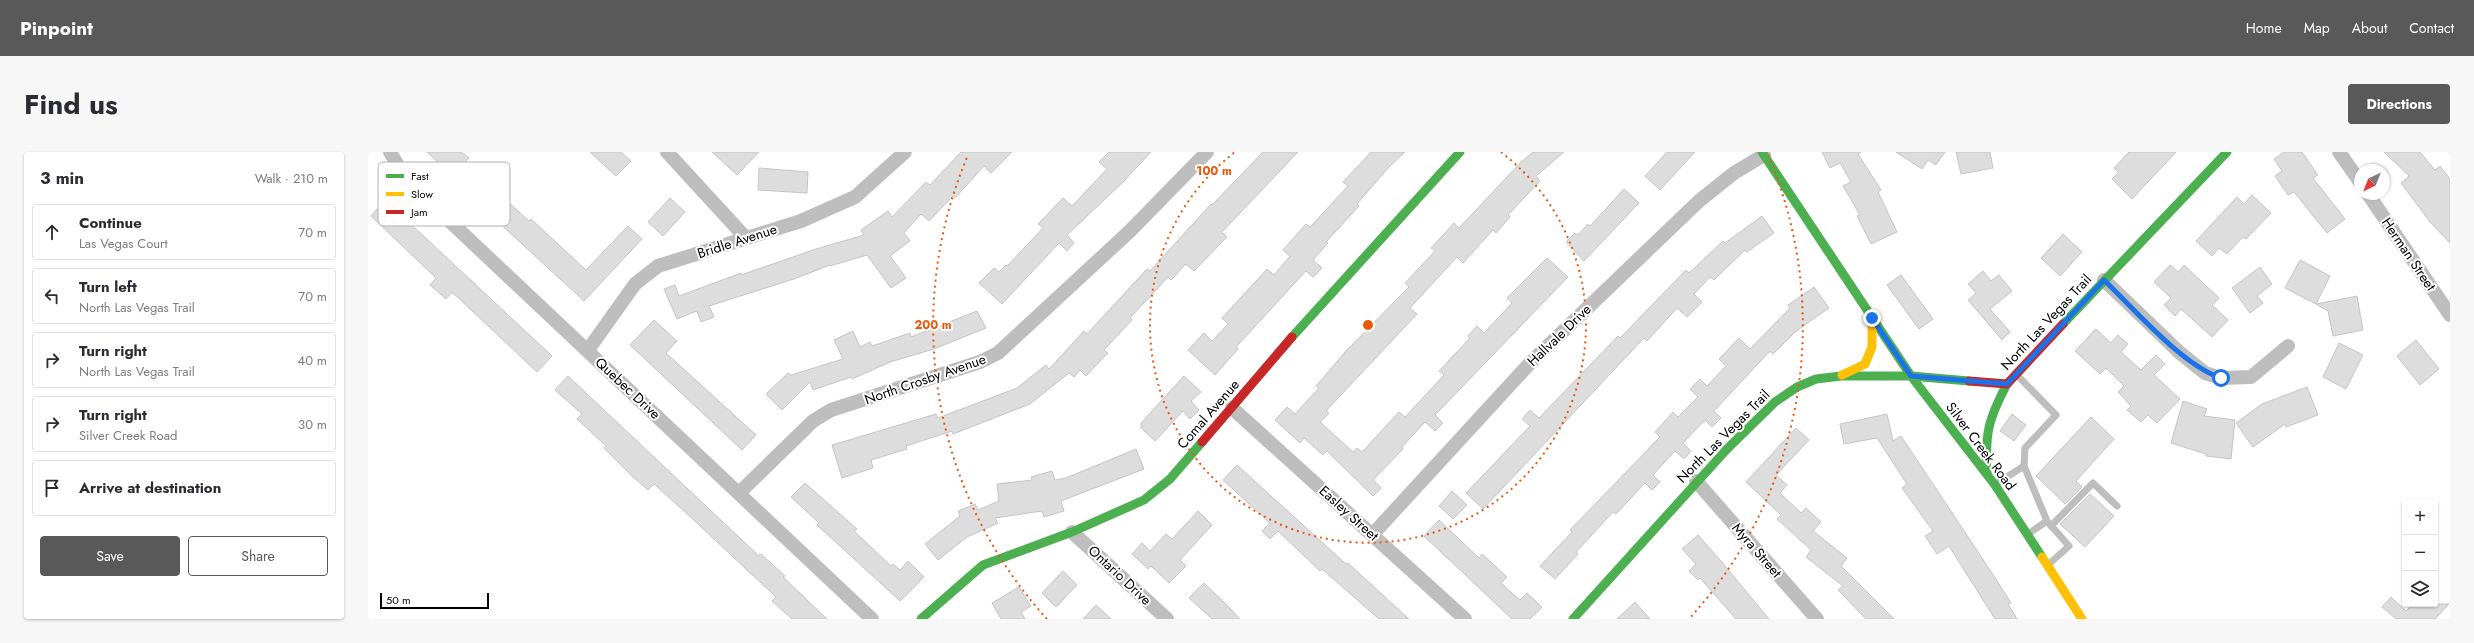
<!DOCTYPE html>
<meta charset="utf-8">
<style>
body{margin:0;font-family:Jost,sans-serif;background:#f7f7f7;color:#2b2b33}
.controls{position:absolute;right:12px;bottom:12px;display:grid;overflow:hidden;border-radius:4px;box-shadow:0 1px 3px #0004}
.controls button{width:36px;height:36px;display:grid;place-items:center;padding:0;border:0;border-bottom:1px solid #e1e1e2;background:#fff;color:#2b2b33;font:20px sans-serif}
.compass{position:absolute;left:1986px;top:12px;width:36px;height:36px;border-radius:50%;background:#fff;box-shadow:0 1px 3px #0004;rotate:223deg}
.scale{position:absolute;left:12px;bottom:10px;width:109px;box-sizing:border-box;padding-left:4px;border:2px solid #000;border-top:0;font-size:11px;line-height:14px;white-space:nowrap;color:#000;-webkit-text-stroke:3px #fff;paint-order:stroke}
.stop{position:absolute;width:12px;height:12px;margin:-9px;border:3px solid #1a73e8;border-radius:50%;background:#fff}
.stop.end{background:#1a73e8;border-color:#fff;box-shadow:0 1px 4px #0008}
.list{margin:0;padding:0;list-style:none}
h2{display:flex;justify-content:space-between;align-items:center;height:52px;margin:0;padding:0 16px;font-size:17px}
h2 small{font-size:13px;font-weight:400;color:#7c7c81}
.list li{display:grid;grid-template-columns:26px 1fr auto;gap:12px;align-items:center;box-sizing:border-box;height:56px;margin:0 8px 8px;padding:0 8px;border:1px solid #e1e1e2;border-radius:4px}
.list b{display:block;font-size:15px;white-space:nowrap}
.list p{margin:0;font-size:13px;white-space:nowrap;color:#7c7c81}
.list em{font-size:13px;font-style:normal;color:#7c7c81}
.actions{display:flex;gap:8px;padding:12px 16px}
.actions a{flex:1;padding:9px 0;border:1px solid #595959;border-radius:4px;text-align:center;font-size:14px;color:#595959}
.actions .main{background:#595959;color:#fff}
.icon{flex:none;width:22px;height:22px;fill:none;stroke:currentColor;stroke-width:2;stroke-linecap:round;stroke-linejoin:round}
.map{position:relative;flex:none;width:2082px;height:467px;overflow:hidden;border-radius:4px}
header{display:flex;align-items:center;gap:24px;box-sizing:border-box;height:56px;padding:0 20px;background:#595959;color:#fff}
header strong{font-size:19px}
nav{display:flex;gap:22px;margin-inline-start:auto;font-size:14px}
.intro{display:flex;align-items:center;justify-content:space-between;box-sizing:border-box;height:96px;padding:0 24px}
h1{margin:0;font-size:28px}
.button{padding:10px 18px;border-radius:4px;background:#595959;color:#fff;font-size:14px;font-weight:700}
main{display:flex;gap:24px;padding:0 24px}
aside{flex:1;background:#fff;border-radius:4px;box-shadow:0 1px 3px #0004}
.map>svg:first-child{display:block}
</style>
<header>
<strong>Pinpoint</strong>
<nav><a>Home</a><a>Map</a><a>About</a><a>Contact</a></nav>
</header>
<div class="intro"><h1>Find us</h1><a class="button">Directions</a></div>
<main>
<aside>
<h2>3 min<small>Walk · 210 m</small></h2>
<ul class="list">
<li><svg class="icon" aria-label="ahead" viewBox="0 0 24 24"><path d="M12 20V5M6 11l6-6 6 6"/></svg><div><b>Continue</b><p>Las Vegas Court</p></div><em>70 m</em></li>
<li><svg class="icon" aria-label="left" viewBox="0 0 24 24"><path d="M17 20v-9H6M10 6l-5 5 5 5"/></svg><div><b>Turn left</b><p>North Las Vegas Trail</p></div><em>70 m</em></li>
<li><svg class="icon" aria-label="right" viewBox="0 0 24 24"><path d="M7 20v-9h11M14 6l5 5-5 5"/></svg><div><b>Turn right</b><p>North Las Vegas Trail</p></div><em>40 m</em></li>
<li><svg class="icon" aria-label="right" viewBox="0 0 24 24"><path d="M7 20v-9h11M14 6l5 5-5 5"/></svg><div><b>Turn right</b><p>Silver Creek Road</p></div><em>30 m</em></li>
<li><svg class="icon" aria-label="arrive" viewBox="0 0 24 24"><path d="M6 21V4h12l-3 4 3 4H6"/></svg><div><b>Arrive at destination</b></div></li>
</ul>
<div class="actions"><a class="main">Save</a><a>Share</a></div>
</aside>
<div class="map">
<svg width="2082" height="467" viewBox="0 0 2082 467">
<rect width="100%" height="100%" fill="#fff"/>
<g fill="#ddd" stroke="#c5c5c5">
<polygon points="59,0 94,0 101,6 98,9 126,37 161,69 163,67 218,118 260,74 274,87 216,149 117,58 119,57"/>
<polygon points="222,0 253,0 263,9 248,24"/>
<polygon points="344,0 391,0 369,23"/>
<polygon points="593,0 644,0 623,21 616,14 587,46 585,44 561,69 553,62 536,81 542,89 522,104 538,126 523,136 499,103 462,114 462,113 426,127 341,154 346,165 333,170 329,159 309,167 296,137 307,133 311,144 373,121 373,123 448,97 496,83 493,78 520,59 524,65 558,30 562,33"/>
<polygon points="741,0 783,0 754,31 699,83 706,91 699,99 691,91 634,152 611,131 626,116 631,120 638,113 639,114 675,76 670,72 695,46 704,54 739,17 731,10"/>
<polygon points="895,0 930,0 854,80 859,85 826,119 818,112 803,128 800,125 762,166 764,168 736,198 740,201 718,224 712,218 706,225 701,221 662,252 585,282 584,279 538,294 539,297 503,308 505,316 474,326 464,293 568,262 570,266 649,236 678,213 681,217 716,179 719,182 779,117 782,119 843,52 844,53"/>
<polygon points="1003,0 1037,0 1020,16 989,52 991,54 958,90 960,91 945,108 954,116 945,125 938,119 868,195 870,197 847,223 820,198 836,181 844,189 860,172 854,166 899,117 906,123 922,104 915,98 938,72 942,75 980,34 975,30"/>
<polygon points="1165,0 1196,0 1168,24 1172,29 1140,63 1142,65 1128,81 1125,78 1095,111 1089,105 1042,156 1049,162 958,259 961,261 952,270 985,300 989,296 994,300 1031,260 1037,265 1076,223 1071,219 1102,186 1100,184 1109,174 1116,181 1144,151 1139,146 1179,106 1200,125 1067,263 1075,271 1067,279 1057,270 1034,295 1035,297 1005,328 1013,336 1005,344 959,299 955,303 936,286 932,291 907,268 919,255 927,262 951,236 948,234 977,200 1041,135 1037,131 1067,99 1063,96 1086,71 1091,76 1153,10"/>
<polygon points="1299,0 1327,0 1292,38 1277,24"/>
<polygon points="1454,0 1493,0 1490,2 1513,38 1510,40 1529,80 1503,92 1489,64 1492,63 1475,34 1483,30 1472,11 1462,16"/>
<polygon points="1528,0 1577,0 1568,13 1560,8 1554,17"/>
<polygon points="1588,0 1622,0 1625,16 1593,22"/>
<polygon points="1761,0 1808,0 1764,47 1744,27 1751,20 1746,16"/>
<polygon points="1916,0 1934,0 1950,23 1945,26 1977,67 1959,81 1926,40 1920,43 1907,24 1914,19 1906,7"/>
<polygon points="2016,0 2052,0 2067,18 2072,14 2082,27 2082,91 2062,70 2033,31 2041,24"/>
<polygon points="391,16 440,20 439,41 390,38"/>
<polygon points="1256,37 1271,51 1216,109 1198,90 1207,81 1210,83 1220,72 1222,74"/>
<polygon points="1884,43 1903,61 1878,87 1875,85 1859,102 1851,96 1844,104 1828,89 1869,45 1876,52"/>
<polygon points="302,46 317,60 295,84 280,70"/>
<polygon points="17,48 184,204 169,220 84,140 78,147 62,133 68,126 3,64"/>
<polygon points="1394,64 1406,81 1379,100 1377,98 1346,128 1342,125 1326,142 1334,150 1319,165 1309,156 1279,189 1276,186 1115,357 1098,341 1162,274 1154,267 1162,258 1171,266 1250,184 1252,186 1318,118 1321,121 1355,89 1357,91"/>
<polygon points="1695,82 1714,100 1692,124 1673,106"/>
<polygon points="1932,108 1962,124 1948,152 1917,136"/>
<polygon points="1802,113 1810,120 1816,113 1851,146 1844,153 1860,168 1844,185 1813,157 1807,164 1796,153 1803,146 1786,130"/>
<polygon points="1892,115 1904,132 1889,144 1895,151 1882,161 1864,136"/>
<polygon points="1615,119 1623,129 1631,123 1644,139 1622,157 1642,180 1634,188 1600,148 1608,141 1600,132"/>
<polygon points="1533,123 1565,167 1551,177 1519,133"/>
<polygon points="1446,135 1461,156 1427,180 1405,202 1402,199 1346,259 1353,266 1344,275 1337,268 1315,291 1323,299 1316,307 1307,299 1285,323 1292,330 1284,338 1277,331 1248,362 1245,360 1208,400 1210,402 1187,427 1172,414 1204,380 1202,378 1292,285 1287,280 1305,260 1310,265 1330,245 1322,237 1332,227 1339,234 1358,214 1351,207 1371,186 1382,197 1422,156 1420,153"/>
<polygon points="1989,144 1995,178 1965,184 1960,159 1948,152"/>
<polygon points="609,159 618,176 566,197 522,210 484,227 483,225 445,238 442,230 414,258 398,242 420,221 423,223 475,207 466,188 485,179 492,195 502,190 504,194 542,181 543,185"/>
<polygon points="286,168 309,189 298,201 388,283 374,298 262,193"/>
<polygon points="1728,177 1743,191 1750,183 1760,192 1753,200 1773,218 1788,203 1797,212 1786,223 1812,247 1789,271 1780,263 1773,270 1759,258 1763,254 1750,240 1756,234 1738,216 1732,222 1707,199"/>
<polygon points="2048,188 2071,217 2052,233 2029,204"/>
<polygon points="1971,191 1995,203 1978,237 1955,225"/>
<polygon points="200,224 391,404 393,402 417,424 415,425 459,467 424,467 404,449 408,445 316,359 286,332 280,338 265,325 236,296 238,294 209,267 214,262 187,238"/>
<polygon points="816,224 833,240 823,249 831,258 822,267 815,259 787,289 773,276 773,271"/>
<polygon points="1939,235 1950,263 1918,275 1917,272 1885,295 1868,271 1894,252"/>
<polygon points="1815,249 1839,257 1836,264 1867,268 1863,307 1838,304 1838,302 1803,291"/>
<polygon points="1519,262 1525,289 1533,284 1626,424 1643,451 1640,452 1649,467 1627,467 1581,394 1569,402 1557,384 1565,379 1534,336 1539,332 1509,286 1476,292 1472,272"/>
<polygon points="1644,262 1658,273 1646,289 1632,279"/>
<polygon points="1723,265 1746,287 1708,329 1714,335 1697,352 1668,324"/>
<polygon points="1428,276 1441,288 1408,323 1419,333 1412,341 1433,361 1438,356 1453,370 1445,379 1479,406 1473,414 1526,467 1498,467 1470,438 1475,434 1438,405 1443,398 1409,367 1413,363 1378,330"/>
<polygon points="768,297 776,317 693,349 696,359 676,365 674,359 627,366 630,371 599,385 570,408 557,392 592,364 590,359 607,352 610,358 631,349 629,332 664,328 663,325 684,319 687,328 698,326"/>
<polygon points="869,313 978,412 980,411 1041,467 1011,467 954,417 952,419 910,379 902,387 894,379 902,371 855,328"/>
<polygon points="437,331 489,377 486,379 523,414 525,412 532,418 540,409 556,425 532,449 449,373 451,371 423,345"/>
<polygon points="1084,339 1099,353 1085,367 1071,354"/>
<polygon points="1722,342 1746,364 1717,395 1692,372"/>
<polygon points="830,359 844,373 812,408 818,414 801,431 783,414 780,417 764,402 774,391 782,399 798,382 804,387"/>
<polygon points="1071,368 1111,406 1114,402 1139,425 1133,431 1152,448 1159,441 1174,455 1162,467 1144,467 1056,384"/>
<polygon points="1330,383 1352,408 1401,467 1368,467 1332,426 1330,428 1321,419 1328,412 1314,397"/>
<polygon points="695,419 709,433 688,455 674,441"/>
<polygon points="836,431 859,453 872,467 844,467 821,446"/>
<polygon points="651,435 663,454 653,460 657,467 633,467 624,451"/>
<polygon points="2023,445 2038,459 2045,452 2081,452 2067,467 2028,467 2014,455"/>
<polygon points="1267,450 1282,467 1249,467"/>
<polygon points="728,453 743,467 715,467"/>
</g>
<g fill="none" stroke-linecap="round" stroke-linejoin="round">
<g stroke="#bebebe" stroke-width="7">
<polyline points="1649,223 1688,263 1657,296 1656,314"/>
<polyline points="1628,332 1656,314 1679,369"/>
<polyline points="1683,374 1725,331 1749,354"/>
<polyline points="1660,382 1679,369 1701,394 1681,412"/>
</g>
<g stroke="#bebebe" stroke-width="14">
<polyline points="22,0 39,29 504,467"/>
<polyline points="299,0 377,85"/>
<polyline points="1971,0 1992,30"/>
<polyline points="2000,42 2082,163"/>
<polyline points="1736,128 1811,200 1837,221 1853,226 1883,225 1920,194"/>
<polyline points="220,198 267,132 290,114 433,69 487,45 537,0"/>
<polyline points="864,256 1097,467"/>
<polyline points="1328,329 1449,467"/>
<polyline points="371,341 445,269 463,258 612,210 630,201 762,79 839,0"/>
<polyline points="704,380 799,467"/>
<polyline points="1005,382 1163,210 1331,49 1366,21 1396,3"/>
</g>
<g stroke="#4caf50" stroke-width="9">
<polyline points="1394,0 1543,224 1627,333 1674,405"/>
<polyline points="1695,172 1859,0"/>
<polyline points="924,185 1092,0"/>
<path d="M1619 322C1617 281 1620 268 1639 232"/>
<polyline points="553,467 615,413 704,380 776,348 802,327 834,290"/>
<polyline points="1205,467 1359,297 1407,250 1429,235 1448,227 1473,224 1543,224 1601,229"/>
</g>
<g stroke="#ffc107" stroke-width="9">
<polyline points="1474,223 1497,212 1504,195 1504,166"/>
<polyline points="1674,405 1714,467"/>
</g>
<g stroke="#c62828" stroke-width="9">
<polyline points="1601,229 1639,232 1695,172"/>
<polyline points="834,290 924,185"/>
</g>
</g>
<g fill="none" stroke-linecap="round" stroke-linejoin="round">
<path stroke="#1a73e8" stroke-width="5" d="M1504 166 1543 224 1639 232 1736 128C1766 157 1814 213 1853 226"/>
</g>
<g fill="none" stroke="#e8590c" stroke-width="2" stroke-dasharray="2 4">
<path d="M1133 0A218 218 0 1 1 867 0"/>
<path d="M679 467A435 435 0 0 1 600 3M1400 3A435 435 0 0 1 1321 467"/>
</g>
<g text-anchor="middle" stroke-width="4" stroke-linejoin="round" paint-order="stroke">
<g font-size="14" fill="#000" stroke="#fff">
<text transform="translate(369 89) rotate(-18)" y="5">Bridle Avenue</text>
<text transform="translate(2041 102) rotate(56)" y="5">Herman Street</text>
<text transform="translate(1678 170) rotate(-47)" y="5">North Las Vegas Trail</text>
<text transform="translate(1191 183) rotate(-44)" y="5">Hallvale Drive</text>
<text transform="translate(557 227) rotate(-19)" y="5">North Crosby Avenue</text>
<text transform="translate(260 236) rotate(43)" y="5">Quebec Drive</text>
<text transform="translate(840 262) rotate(-49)" y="5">Comal Avenue</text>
<text transform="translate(1355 284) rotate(-45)" y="5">North Las Vegas Trail</text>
<text transform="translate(1613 294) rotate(53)" y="5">Silver Creek Road</text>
<text transform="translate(981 361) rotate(42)" y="5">Easley Street</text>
<text transform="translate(1389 398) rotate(49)" y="5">Myra Street</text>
<text transform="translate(752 423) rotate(43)" y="5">Ontario Drive</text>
</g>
</g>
<rect x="10" y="10" width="132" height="64" rx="6" fill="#fff" stroke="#b2b2b2" stroke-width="1"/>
<rect x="18" y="22" width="18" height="4" fill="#4caf50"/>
<rect x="18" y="40" width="18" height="4" fill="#ffc107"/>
<rect x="18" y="58" width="18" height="4" fill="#c62828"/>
<g font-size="11" fill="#000">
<text x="43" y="28">Fast</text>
<text x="43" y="46">Slow</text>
<text x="43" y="64">Jam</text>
</g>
<circle cx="1000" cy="173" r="6" fill="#e8590c" stroke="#fff" stroke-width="2"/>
<g font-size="12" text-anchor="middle" font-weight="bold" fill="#e8590c" stroke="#fff" stroke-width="4" stroke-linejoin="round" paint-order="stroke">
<text x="846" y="23">100 m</text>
<text x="565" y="177">200 m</text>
</g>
</svg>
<div class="controls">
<button>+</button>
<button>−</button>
<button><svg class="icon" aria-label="layers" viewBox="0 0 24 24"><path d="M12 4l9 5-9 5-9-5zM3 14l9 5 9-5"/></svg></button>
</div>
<svg class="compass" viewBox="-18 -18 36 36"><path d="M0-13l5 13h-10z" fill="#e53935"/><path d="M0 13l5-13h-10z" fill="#7c7c81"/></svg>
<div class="scale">50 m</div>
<div class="stop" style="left:1853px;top:226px"></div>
<div class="stop end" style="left:1504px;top:166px"></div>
</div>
</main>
